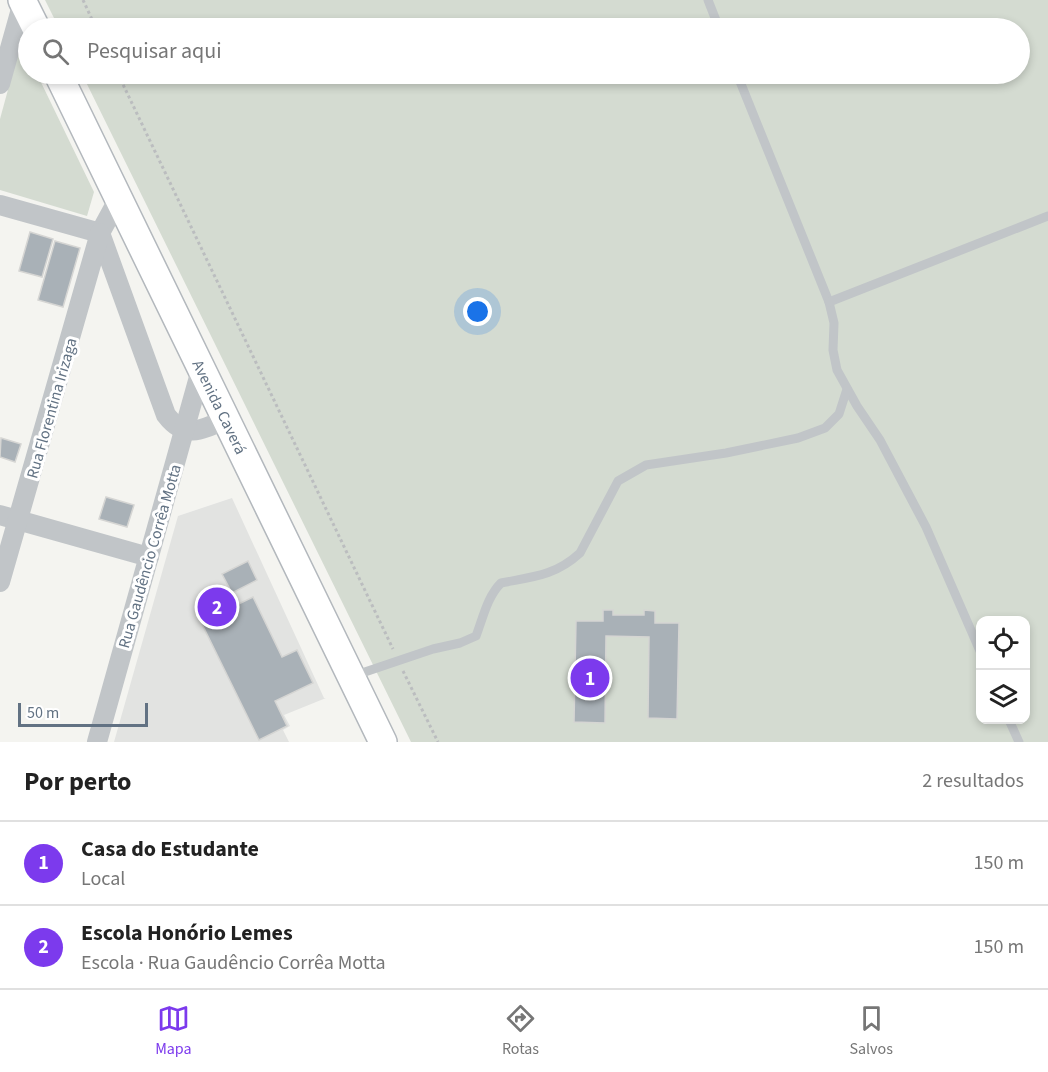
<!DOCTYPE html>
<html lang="pt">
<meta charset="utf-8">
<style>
body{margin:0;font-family:"Source Sans 3",sans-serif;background:#f2f2f2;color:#222}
.controls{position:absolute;right:18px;bottom:18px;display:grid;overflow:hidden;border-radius:12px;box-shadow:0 3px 9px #0003}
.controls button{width:54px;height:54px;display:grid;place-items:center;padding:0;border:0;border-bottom:2px solid #e0e0e0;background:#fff;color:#222;font:30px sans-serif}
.scale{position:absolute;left:18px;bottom:15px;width:130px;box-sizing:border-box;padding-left:6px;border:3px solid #627283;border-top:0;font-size:16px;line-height:21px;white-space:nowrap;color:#627283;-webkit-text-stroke:4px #fff;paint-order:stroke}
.you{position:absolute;left:478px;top:312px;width:21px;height:21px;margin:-15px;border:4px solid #fff;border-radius:50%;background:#1a73e8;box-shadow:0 0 0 9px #1a73e833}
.badge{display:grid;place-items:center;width:39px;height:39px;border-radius:50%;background:#7c3aed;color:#fff;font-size:20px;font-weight:700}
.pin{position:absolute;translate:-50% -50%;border:3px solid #fff;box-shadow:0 2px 6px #0006}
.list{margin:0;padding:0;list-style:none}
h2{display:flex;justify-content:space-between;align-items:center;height:78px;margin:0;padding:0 24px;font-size:26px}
h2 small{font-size:20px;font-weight:400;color:#767676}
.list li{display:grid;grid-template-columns:39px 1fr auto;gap:18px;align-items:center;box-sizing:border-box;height:84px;padding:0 24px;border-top:2px solid #e0e0e0}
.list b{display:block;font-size:22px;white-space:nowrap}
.list p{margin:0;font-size:20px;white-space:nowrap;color:#767676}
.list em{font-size:20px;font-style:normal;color:#767676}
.icon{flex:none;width:33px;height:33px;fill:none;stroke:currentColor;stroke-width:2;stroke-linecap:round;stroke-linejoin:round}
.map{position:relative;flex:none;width:1048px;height:742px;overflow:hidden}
.search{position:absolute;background:#fff;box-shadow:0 3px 9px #0003;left:18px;right:18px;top:18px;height:66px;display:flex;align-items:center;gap:15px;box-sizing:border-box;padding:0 21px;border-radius:33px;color:#767676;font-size:22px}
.sheet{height:246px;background:#fff}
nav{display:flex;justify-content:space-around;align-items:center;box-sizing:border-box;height:84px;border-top:2px solid #e0e0e0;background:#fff;font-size:16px;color:#767676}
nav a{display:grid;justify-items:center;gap:3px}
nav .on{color:#7c3aed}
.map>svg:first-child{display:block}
</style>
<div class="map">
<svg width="1048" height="742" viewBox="0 0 1048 742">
<rect width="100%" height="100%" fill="#f4f4f0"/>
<polygon fill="#e2e3e1" points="232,498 324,698 326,698 284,715 290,726 283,730 289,742 114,742 178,516"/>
<g fill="#d4dbd1" fill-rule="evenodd">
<path d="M45 0H1048V742H411L82 74H1020V28H59ZM980 620H1026V720H980Z"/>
<polygon points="21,42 28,57 28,74 37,74 94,192 87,216 0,190 0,119"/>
</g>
<g fill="#a9b1b7" stroke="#d5d5d3" stroke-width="1.5">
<polygon points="30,232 53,239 42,277 19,271"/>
<polygon points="55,241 80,248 63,307 38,300"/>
<polygon points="1,438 21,444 15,462 0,457"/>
<polygon points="106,497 134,505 127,527 99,519"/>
<polygon points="248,561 257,580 232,593 222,574"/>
<polygon points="253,597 282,657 297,650 313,683 275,701 287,726 259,740 201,622"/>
<polygon points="603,610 613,610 613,615 644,615 644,610 655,611 655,623 679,623 677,719 648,718 649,637 606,636 605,723 574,722 576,621 603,621"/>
</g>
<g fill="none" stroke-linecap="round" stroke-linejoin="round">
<g stroke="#b3b8bd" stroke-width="30">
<g id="secondary">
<polyline points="22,0 36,28"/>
<path id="s1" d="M58 74 383 742"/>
</g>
</g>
<g stroke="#bbbdbf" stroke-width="3" stroke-dasharray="3 3" stroke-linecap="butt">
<polyline points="83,0 96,28"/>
<polyline points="118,74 393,649"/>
<polyline points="403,671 438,742"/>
</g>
<g stroke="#c1c5c8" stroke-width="9">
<polyline points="708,0 719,28"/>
<polyline points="737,74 829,302 834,323 833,350 837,370 857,406 880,440 926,527 980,651"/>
<polyline points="829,302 1048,216"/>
<path d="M353 676 433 649 460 643 476 636C483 618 487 597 501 583 532 577 555 576 580 553L618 481 646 465 726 453 798 438 825 428 839 414 847 389"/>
<polyline points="1009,720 1019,742"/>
</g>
<g stroke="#c1c5c8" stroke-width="20">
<polyline points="0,84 23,2"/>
<polyline points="0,205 100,233 119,198"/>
<path d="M100 233 166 415C185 440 202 430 225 419"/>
<polyline points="0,515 149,557"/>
<polyline points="0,582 100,233"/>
<polyline points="97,742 201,370"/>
</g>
<use href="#secondary" stroke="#fff" stroke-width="27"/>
</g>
<g text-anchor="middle" stroke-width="6" stroke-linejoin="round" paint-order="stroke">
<g font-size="16" fill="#627283" stroke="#fff">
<text transform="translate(51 408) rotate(-74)" y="6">Rua Florentina Irizaga</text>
<text dy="6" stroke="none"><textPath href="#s1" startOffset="370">Avenida Caverá</textPath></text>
<text transform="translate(149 556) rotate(-74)" y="6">Rua Gaudêncio Corrêa Motta</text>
</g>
</g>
</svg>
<div class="controls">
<button><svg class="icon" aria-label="locate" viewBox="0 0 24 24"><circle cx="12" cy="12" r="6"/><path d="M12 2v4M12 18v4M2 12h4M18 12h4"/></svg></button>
<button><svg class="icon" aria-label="layers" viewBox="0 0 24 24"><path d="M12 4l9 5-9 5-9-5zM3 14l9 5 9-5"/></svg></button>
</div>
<div class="scale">50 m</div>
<div class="you"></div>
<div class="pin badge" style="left:590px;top:678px">1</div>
<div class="pin badge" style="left:217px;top:607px">2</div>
<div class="search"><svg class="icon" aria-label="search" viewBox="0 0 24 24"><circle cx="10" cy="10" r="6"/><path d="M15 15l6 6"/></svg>Pesquisar aqui</div>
</div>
<section class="sheet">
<h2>Por perto<small>2 resultados</small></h2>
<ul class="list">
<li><span class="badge">1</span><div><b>Casa do Estudante</b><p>Local</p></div><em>150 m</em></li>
<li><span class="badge">2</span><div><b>Escola Honório Lemes</b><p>Escola · Rua Gaudêncio Corrêa Motta</p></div><em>150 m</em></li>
</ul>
</section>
<nav>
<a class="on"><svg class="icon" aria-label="map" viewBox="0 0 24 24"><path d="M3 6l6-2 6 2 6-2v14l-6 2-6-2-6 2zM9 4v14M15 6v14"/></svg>Mapa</a>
<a><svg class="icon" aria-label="directions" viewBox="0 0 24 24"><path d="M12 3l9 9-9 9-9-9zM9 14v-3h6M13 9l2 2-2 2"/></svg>Rotas</a>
<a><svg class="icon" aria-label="saved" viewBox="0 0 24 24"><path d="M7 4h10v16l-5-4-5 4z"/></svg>Salvos</a>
</nav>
